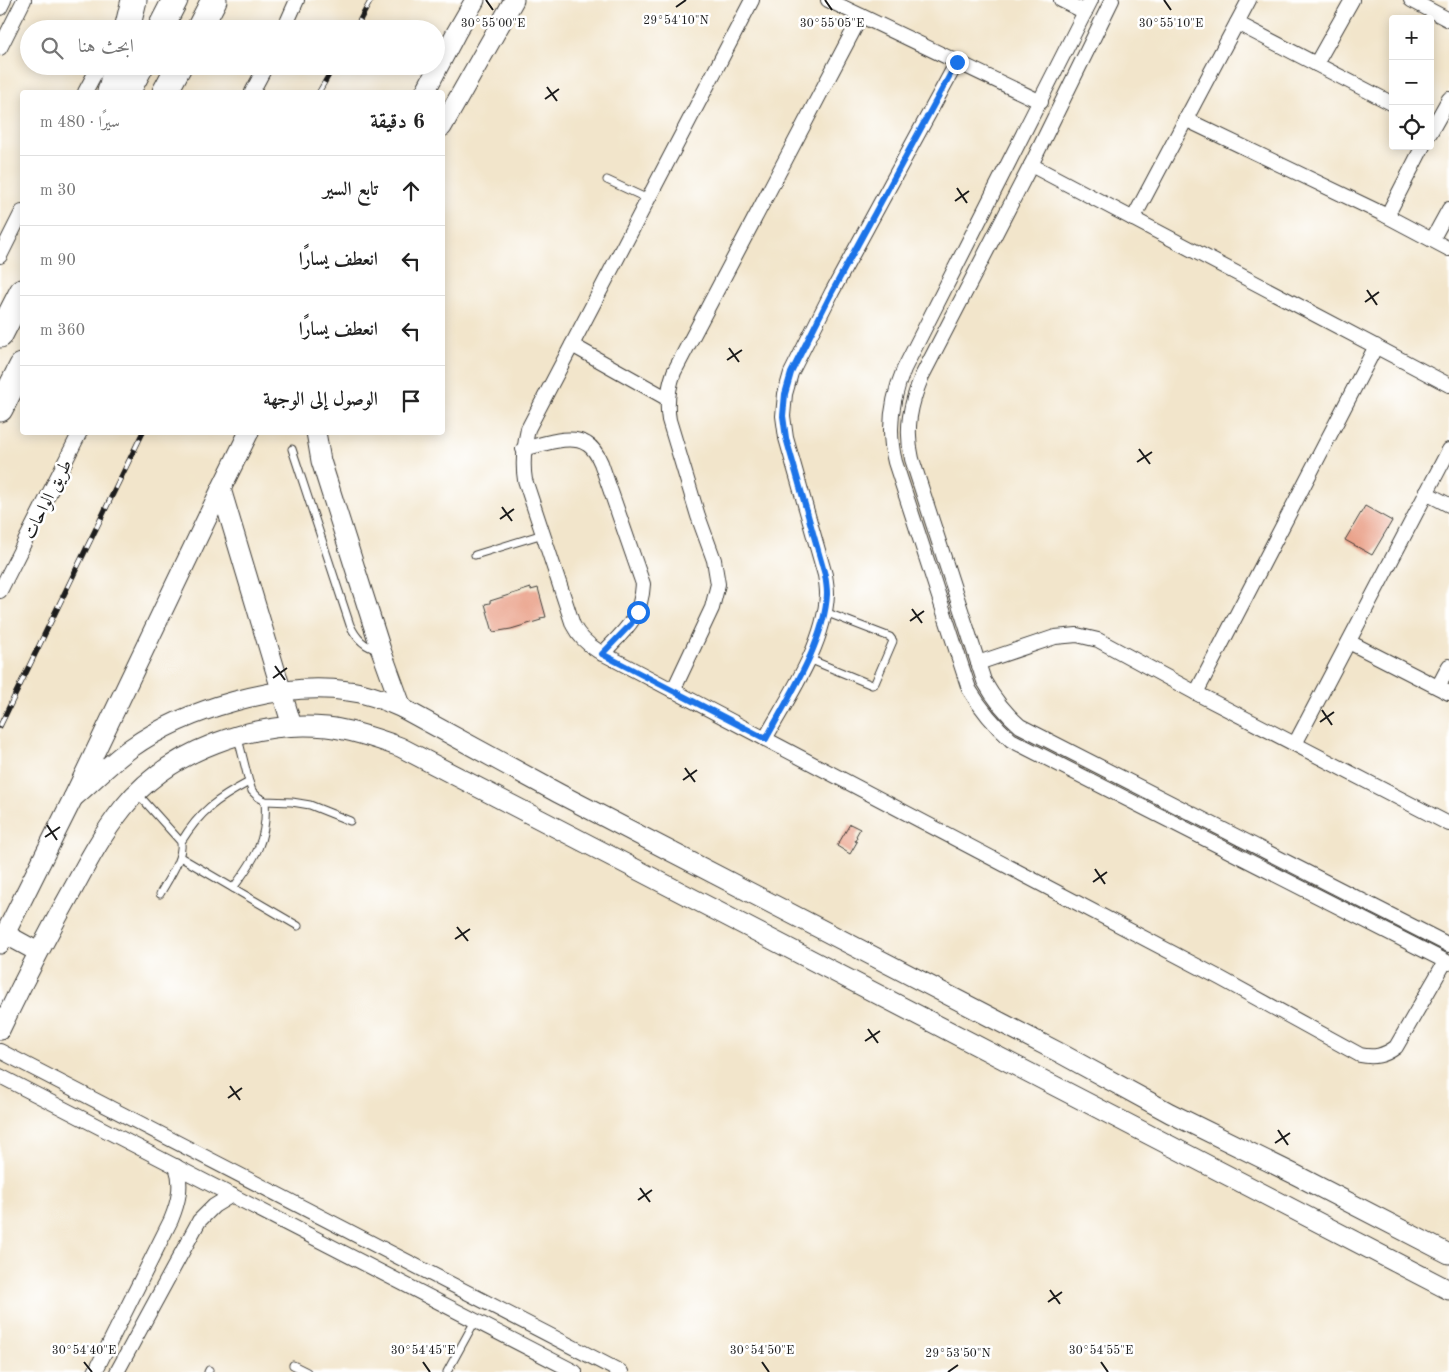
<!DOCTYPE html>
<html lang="ar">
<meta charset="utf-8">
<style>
body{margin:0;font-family:"Old Standard TT",Amiri,serif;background:#f6f6f6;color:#222;direction:rtl}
.controls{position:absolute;right:15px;top:15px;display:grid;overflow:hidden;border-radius:5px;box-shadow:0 2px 12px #0003}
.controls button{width:45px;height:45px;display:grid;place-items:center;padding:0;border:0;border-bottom:1px solid #e0e0e0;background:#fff;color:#222;font:25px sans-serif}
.stop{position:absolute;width:15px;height:15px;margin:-11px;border:4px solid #1a73e8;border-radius:50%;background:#fff}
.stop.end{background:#1a73e8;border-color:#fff;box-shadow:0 1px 5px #0008}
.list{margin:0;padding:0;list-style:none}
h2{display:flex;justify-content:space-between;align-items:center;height:65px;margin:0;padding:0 20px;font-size:21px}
h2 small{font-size:16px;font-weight:400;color:#767676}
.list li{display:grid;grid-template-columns:32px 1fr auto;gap:15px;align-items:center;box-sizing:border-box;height:70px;padding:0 20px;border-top:1px solid #e0e0e0}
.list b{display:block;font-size:19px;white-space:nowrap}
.list em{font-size:16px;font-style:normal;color:#767676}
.icon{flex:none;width:28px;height:28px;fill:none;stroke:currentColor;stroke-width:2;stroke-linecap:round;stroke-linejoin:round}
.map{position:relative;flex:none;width:1449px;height:1372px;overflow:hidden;direction:ltr}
.search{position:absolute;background:#fff;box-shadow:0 2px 12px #0003;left:20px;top:20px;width:425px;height:55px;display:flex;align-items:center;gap:12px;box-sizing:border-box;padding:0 18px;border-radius:28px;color:#767676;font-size:19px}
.panel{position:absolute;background:#fff;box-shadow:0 2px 12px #0003;left:20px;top:90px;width:425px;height:345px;border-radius:5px;direction:rtl}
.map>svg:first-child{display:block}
</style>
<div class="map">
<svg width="1449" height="1372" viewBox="0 0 1449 1372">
<rect width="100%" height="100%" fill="#fff"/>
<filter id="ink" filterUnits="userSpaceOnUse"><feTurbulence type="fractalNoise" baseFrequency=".02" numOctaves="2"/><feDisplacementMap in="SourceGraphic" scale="10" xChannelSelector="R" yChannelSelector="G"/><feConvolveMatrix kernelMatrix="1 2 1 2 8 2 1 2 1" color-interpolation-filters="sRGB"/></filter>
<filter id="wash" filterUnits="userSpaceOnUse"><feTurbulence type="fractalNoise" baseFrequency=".0096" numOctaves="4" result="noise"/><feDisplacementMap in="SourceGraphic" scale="20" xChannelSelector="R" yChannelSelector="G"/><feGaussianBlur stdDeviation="1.12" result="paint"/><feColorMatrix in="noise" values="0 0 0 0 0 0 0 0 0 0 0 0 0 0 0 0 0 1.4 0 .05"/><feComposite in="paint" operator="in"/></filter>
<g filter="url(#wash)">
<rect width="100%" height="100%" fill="#f2e5cb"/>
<g id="blocks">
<g fill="#e89a80">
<polygon points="1365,506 1392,521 1372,555 1345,540"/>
<polygon points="531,588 531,590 538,588 546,617 540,618 541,620 511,629 493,632 485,604 490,603 490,601"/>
<polygon points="850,824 860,829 856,836 857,837 855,841 857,842 850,854 837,846"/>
</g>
</g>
</g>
<g filter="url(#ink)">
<use href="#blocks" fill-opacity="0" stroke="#3c3a36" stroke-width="1"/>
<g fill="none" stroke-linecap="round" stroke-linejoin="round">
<g stroke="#3c3a36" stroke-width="9">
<g id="lane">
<polyline points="607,180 648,199"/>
<path d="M292 449 350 625C356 638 364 647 379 650"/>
<polyline points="475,555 543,534"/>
<polyline points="809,659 872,685 875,683 893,641 890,637 825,612"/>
<polyline points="238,738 249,782 252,791 258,797 265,801 292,802 310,805 350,821"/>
<path d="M138 794 181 842C183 860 168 879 160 894"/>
<path d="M181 842C200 811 217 799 249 782"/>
<polyline points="180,857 298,926"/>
<path d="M233 888C255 859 268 839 265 801"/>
<polyline points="293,1365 307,1372"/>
<polyline points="208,1372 209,1370"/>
<polyline points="447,1372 475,1321"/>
</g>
</g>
<g stroke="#3c3a36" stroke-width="16">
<g id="street">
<path d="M752 0 528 429C524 447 522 462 525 480L573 625C579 637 587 644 598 651L1220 978 1360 1055C1374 1058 1384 1056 1396 1047L1445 962"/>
<polyline points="828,0 1041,102"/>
<polyline points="1061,0 1085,12"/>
<path d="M1091 0 904 369C891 400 887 430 895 462L969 689C981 709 993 724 1011 740L1449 963"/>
<path d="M1112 0 1031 165 922 376C910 405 905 429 912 459L984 681C994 699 1004 712 1020 726L1449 945"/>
<polyline points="1411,0 1449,20"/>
<polyline points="0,8 4,0"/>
<polyline points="1237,23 1393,104"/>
<polyline points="284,29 297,0"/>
<polyline points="0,48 24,0"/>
<polyline points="1316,64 1352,0"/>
<polyline points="85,92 99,66"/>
<polyline points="252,92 266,66"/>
<polyline points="1185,119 1381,213 1449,249"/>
<polyline points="1430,133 1449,99"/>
<polyline points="1031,165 1449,385"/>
<polyline points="1387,216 1423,146"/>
<polyline points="1133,219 1249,0"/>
<polyline points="1432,240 1449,209"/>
<polyline points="0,256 22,212"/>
<polyline points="572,345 668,399"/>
<path d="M523 449C542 445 570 433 587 444 594 448 598 456 601 463L643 584C641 619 625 630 602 654"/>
<polyline points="1426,493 1449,505"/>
<polyline points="0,591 80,432"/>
<polyline points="1349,642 1449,693"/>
<polyline points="978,663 1055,637 1077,635 1098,640 1196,693 1449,824"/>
<polyline points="1438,687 1449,666"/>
<path d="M673 691 712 608 718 584 714 560 698 516 669 420C666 403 668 389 674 372L861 16"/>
<polyline points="1196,693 1376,346"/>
<path d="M765 739C789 696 825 644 827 594 827 588 826 581 825 575L786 438 783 416 785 394 791 373 832 292 957 62"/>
<polyline points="1295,744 1449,450"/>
<polyline points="0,1051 621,1372"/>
<polyline points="0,1076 575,1372"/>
<path d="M95 1372 171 1220C178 1203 183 1185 176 1166"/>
<polyline points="117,1372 199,1221 214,1206 232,1195"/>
</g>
</g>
<g stroke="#3c3a36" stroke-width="21">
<g id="secondary">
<polyline points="425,92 456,33 475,0"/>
<polyline points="442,127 514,0"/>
<polyline points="316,432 321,461 381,650 402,708"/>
<polyline points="221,489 292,726"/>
<path d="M73 798C92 782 110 763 131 748 186 709 280 681 348 691 367 693 385 700 402 708L558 793 1060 1053 1170 1113 1296 1175 1449 1254"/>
<polyline points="5,934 38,952"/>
<polyline points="0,944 73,798 221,489 249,432"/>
<path d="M0 1030C23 982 47 935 73 889 88 861 103 833 123 808 169 750 255 720 327 727 352 730 376 738 400 747L1449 1290"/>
</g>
</g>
<g stroke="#3c3a36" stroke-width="27">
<g id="highway">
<polyline points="127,29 134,0"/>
<polyline points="160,29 175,0"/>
<polyline points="199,29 214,0"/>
<polyline points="110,92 117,66"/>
<polyline points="127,92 141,66"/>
<polyline points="165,92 179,66"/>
<polyline points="0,335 22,292"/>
<polyline points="0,409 22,366"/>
</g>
</g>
<use href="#lane" stroke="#fff" stroke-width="7"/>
<use href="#street" stroke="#fff" stroke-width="14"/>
<use href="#secondary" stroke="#fff" stroke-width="19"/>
<use href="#highway" stroke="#fff" stroke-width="25"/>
<g stroke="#1c1c1c" stroke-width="5.5">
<g id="rail">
<polyline points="355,29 371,0"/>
<polyline points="319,92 334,66"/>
<polyline points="0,726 143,432"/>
</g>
</g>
<use href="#rail" stroke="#fff" stroke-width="4" stroke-dasharray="11" stroke-linecap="butt"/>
</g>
</g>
<g fill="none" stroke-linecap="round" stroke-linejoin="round" filter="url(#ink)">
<path stroke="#1a73e8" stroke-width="6" d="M638 612 631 624 602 654 766 739C788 698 825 642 827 594 827 588 826 581 825 575L786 438 783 416 785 394 791 373 832 292 957 62"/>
</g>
<path fill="none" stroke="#1c1c1c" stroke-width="2" d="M486 0 493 10M825 0 832 10M1164 0 1171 10M676 7 686 0M547 87 557 101M545 99 559 89M957 188 967 203M955 201 969 191M1367 290 1377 305M1365 302 1379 292M729 348 739 362M727 360 742 350M1139 449 1150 464M1137 462 1152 452M502 507 512 521M500 519 514 509M912 609 922 623M910 621 924 611M275 666 285 680M273 678 287 668M1322 710 1332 725M1320 722 1334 712M685 768 695 782M683 780 697 770M47 825 57 840M45 837 60 827M1095 869 1105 884M1093 882 1107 872M457 927 468 941M455 939 470 929M868 1029 878 1043M865 1041 880 1031M230 1086 240 1100M228 1098 242 1088M1278 1130 1288 1145M1275 1143 1290 1133M640 1188 650 1202M638 1200 652 1190M1050 1290 1060 1304M1048 1302 1062 1292M84 1362 92 1372M423 1362 430 1372M762 1362 769 1372M1101 1362 1108 1372M948 1372 958 1365"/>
<g text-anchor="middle" stroke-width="5" stroke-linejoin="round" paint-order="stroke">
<g font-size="18" fill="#1c1c1c" stroke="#fff">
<text transform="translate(47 499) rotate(-63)" y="6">طريق الواحات</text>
</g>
</g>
<g font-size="12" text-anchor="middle" fill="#1c1c1c" stroke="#fff" stroke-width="5" stroke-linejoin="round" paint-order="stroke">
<text x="676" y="24">29°54'10"N</text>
<text x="832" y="27">30°55'05"E</text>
<text x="493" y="27">30°55'00"E</text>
<text x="1171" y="27">30°55'10"E</text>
<text x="84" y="1354">30°54'40"E</text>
<text x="423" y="1354">30°54'45"E</text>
<text x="762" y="1354">30°54'50"E</text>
<text x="1101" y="1354">30°54'55"E</text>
<text x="958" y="1357">29°53'50"N</text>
</g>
</svg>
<div class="controls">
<button>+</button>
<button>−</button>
<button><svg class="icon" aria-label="locate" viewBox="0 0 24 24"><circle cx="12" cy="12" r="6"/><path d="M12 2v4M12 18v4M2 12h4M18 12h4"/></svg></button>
</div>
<div class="stop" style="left:638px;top:612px"></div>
<div class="stop end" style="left:957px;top:62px"></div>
<div class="search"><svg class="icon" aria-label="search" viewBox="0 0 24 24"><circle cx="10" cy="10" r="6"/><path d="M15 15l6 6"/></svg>ابحث هنا</div>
<section class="panel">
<h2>6 دقيقة<small>سيرًا · 480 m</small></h2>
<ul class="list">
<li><svg class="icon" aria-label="ahead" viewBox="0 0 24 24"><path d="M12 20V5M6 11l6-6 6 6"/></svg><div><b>تابع السير</b></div><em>30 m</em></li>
<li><svg class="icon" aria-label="left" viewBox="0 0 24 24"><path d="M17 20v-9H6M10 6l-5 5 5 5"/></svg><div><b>انعطف يسارًا</b></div><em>90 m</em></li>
<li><svg class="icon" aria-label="left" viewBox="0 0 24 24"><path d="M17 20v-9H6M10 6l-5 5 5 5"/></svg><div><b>انعطف يسارًا</b></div><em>360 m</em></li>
<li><svg class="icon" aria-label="arrive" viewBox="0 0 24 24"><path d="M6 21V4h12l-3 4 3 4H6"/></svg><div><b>الوصول إلى الوجهة</b></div></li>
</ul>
</section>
</div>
